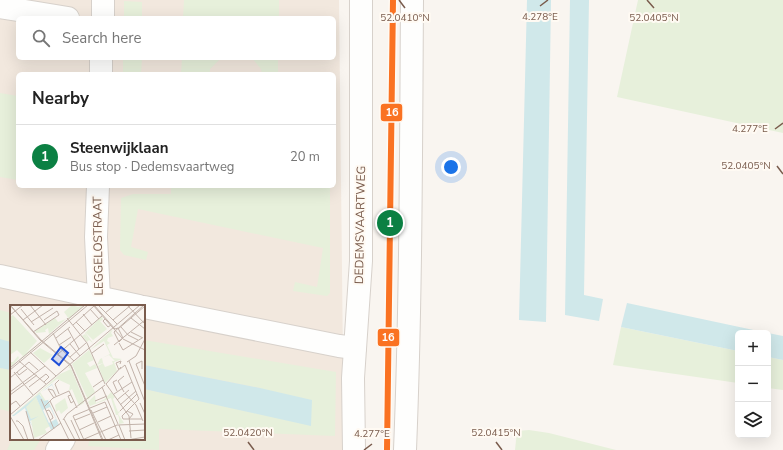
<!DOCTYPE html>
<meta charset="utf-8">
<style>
body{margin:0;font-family:"Nunito Sans",sans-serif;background:#f6f6f6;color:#222}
.controls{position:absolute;right:12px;bottom:12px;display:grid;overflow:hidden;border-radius:6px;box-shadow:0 4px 16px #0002}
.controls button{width:36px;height:36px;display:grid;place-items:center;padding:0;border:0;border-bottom:1px solid #e0e0e0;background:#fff;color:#222;font:20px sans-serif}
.you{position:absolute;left:451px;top:167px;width:14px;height:14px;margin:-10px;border:3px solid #fff;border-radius:50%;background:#1a73e8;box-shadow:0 0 0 6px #1a73e833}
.badge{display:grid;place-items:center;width:26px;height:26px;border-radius:50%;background:#0b8043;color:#fff;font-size:13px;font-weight:700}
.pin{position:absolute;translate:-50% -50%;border:2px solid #fff;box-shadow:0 1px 4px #0006}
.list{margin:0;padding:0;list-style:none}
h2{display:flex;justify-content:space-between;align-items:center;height:52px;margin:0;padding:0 16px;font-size:17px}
h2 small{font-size:13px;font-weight:400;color:#767676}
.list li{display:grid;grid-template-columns:26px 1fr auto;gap:12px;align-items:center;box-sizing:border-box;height:64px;padding:0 16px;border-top:1px solid #e0e0e0}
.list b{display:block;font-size:15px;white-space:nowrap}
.list p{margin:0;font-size:13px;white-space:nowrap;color:#767676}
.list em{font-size:13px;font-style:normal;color:#767676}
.icon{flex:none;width:22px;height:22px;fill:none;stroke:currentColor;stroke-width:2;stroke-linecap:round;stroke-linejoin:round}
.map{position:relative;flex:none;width:783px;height:450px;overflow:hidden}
.search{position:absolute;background:#fff;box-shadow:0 4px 16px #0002;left:16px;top:16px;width:320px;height:44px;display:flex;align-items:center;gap:10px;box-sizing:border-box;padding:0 14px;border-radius:6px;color:#767676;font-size:15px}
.panel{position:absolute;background:#fff;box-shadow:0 4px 16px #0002;left:16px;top:72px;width:320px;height:116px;border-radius:6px}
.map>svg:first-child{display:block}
</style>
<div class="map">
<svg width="783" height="450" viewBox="0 0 783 450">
<rect width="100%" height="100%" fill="#f9f5f0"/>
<path fill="#f2e8de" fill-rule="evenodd" d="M0 0H339L344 450H0ZM18 18H334V58H18ZM18 74H334V186H18ZM11 306H144V439H11Z"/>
<g fill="#e7f0db">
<polygon points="184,0 279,0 279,18 183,18"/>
<polygon points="638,0 783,0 783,133 617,97"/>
<polygon points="124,1 142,2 142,18 124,18"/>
<polygon points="123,58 142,58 141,74 123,74"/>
<polygon points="182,58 221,58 210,69 210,74 181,74"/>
<polygon points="252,58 278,58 278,74 262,74 261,69"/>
<polygon points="0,93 18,96 18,180 0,177"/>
<polygon points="171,186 330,186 330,293 327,296 293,291 295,282 317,287 323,248 138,209 131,247 148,252 146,260 124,255 120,250 121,198 133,194 171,194"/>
<polygon points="0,310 11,313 11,342 0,339"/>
<polygon points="621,327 738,351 738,383 613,365"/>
<polygon points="144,340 336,372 335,436 159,429 159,450 88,446 90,439 144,439 144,389 311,425 260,388 144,365"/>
<polygon points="768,357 783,360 783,390 768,388"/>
<polygon points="0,368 11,370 11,412 0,409"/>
<polygon points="529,430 549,433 616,450 515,450 517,431"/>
<polygon points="12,439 41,439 34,450 7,450"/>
</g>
<g fill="#d0e8ea">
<polygon points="527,0 551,0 546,322 519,320"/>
<polygon points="570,0 589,0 584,295 603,299 599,321 565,315"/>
<polygon points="627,303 768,333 738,333 738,351 621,327"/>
<polygon points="768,333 783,336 783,360 768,357"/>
<polygon points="0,339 11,342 11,370 0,368"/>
<polygon points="144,365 260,388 312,400 311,426 144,389"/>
</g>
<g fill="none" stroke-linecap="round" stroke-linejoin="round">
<g stroke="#d7d1cb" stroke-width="24">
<g id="minor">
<polyline points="0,7 68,18"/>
<polyline points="103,18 103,0"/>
<polyline points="101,74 101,58"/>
<polyline points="98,186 96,237 99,298 98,306"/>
<polyline points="0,276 139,306"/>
<polyline points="144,307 339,346 355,348"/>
<polyline points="57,450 64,439"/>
<polyline points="354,450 353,378 361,261 361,0"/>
<path d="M405 450C411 300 411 150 412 0"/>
</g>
</g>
<use href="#minor" stroke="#fefefd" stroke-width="22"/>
<g stroke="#fffaf3" stroke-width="9">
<polyline id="tram-1" points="387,450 393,0"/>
</g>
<use href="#tram-1" stroke="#fa7222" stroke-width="6"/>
</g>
<path fill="none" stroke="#7a5c4d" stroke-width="1.5" d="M399 0 405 8M647 0 654 8M540 6 548 0M775 129 783 123M777 166 783 174M248 442 254 450M496 442 502 450M364 450 372 444"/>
<g text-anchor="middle" stroke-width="4" stroke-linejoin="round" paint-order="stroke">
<g font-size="12" fill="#7a5c4d" stroke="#fffaf3">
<text transform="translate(360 225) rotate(-89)" y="4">DEDEMSVAARTWEG</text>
<text transform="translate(98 246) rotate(-91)" y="4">LEGGELOSTRAAT</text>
</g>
</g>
<g transform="translate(10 305)">
<rect width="135" height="135" fill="#f9f5f0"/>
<path d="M62 0 68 2 74 0 59 14 54 7ZM3 10 27 36 16 48 31 37 1 62 0 57H3L8 51 9 53 2 61 13 51 7 45 0 50V12ZM92 11 93 15 90 16 97 24 83 35 75 27 83 38 79 35 77 37 72 31 75 29 78 34 75 28ZM45 13 48 17 56 14 39 29 38 23 35 25 36 27 26 28 25 26ZM103 24 101 28 102 29 106 38 104 39 106 38 103 31 98 33 97 36 100 38 97 40 103 53 112 54 104 57 107 66 95 78 88 61 93 58 95 62 103 59 102 56H105L99 50 92 53 93 58 87 60 90 54 100 49 94 36 80 45ZM30 43 43 50 34 58 23 48ZM79 45 84 55 77 58 80 62 85 59 87 63 75 68 85 87 78 95 62 59ZM60 61 73 93 74 98 69 101 62 84 59 86 60 80 47 74 30 87 36 96H33L30 89 26 92 40 121 35 124 37 128 24 133 21 114 15 102 2 111 50 69 61 64 58 62ZM101 87 105 92 103 94 108 107 112 104 108 109 114 118 109 119V113L108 110H106L101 93 80 101 78 97 85 90 86 98 95 94ZM55 93 58 103 51 109 49 105 46 107 45 100Z" fill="#e7f0db"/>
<path d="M48 74 42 79 47 90 42 80 29 89 34 96 41 94 38 95 49 120 41 125 26 92 16 102 21 114 29 111 20 116 23 122 19 116 15 103 4 111H2ZM40 102 46 114 39 118 33 105Z" fill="#d0e8ea" fill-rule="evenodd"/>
<path fill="none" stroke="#c2b3aa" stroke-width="1" d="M0 0 30 35 61 61 92 135M0 0 31 35 61 60 93 135M20 0 36 20M83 0 103 23M84 0 105 24 108 23M88 0 107 19M117 0 135 19M11 4 24 20M80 4 89 14M95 8 105 0M73 9 82 20M0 10 13 0M57 13 77 38 95 79M121 13 135 24M95 14 93 16 98 22 101 20M13 15 33 0M103 15 121 0M21 17 43 3M66 17 75 26M63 20 84 1M111 22 118 30 128 35M103 23 113 34 135 45M108 23 113 33 109 37 104 27 134 0M58 24 69 44M108 24 135 1M23 27 49 10 47 6 34 15M121 27 133 33M43 28 51 44 64 56M46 33 60 22M109 38 113 45 132 33M60 39 70 51M49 40 61 32M104 40 135 15M20 47 46 71M82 48 94 39M48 49 92 11M60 52 76 38M9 56 36 79M119 56 135 97M117 57 126 51 135 34M0 63 75 0M110 64 115 60 129 94M132 64V56L126 59 135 81M0 65 78 0M109 65 106 58 111 56 110 59M4 67 23 90M7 67 9 70 17 64M0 73 19 57 28 65M49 75 45 79 49 89M96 79 119 111 121 133M96 79 111 62M19 82 36 69 39 72 34 77M83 82 93 75M92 82 108 119M107 86 103 77 107 75M0 87 35 61M114 87 108 76 114 71M115 88 126 100 133 116M104 89 122 77M0 90 27 70M61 90 58 91 61 98 64 96M44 93 38 84 43 85 46 91M31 94 44 124M129 94 112 111 113 114H132M107 95 119 85M40 96 59 135M85 96 97 91M130 98 135 109M0 100 6 96 10 101M110 100 126 86M34 102 43 93 59 86 67 103M80 103 95 97 111 135M81 105 96 135M16 106 24 135M36 106 39 105 42 110 43 113 40 115M110 106 127 89M117 106 123 109 119 114M83 108 97 102M0 110 130 0M0 111 14 135M54 114 65 135M53 115 57 109 95 80M61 115 70 135M65 115 80 109M6 116H8L13 121 18 135M88 117 101 111M109 120 115 135M69 125 84 118M119 126 135 125M28 135 51 118M72 135 107 120 135 119M74 135 63 111 80 104M98 135 109 130M117 135 135 132"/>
<path fill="#1d4ed8" fill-opacity="0.15" stroke="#1d4ed8" stroke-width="2" d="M51 42 58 48 49 60 42 54Z"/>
<rect width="135" height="135" fill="none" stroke="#7a5c4d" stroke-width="2"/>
</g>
<g font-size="10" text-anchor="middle" fill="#7a5c4d" stroke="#fffaf3" stroke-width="4" stroke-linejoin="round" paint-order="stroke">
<text x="540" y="20">4.278°E</text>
<text x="405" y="21">52.0410°N</text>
<text x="654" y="21">52.0405°N</text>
<text x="750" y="132">4.277°E</text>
<text x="746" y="169">52.0405°N</text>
<text x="248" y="436">52.0420°N</text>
<text x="496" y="436">52.0415°N</text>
<text x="372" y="437">4.277°E</text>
</g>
<g stroke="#fffaf3" stroke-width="1.5">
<rect x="380" y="103" width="23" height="19" rx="4" fill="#fa7222"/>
<rect x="377" y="328" width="23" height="19" rx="4" fill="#fa7222"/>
</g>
<g font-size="11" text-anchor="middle" font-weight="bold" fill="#fff">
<text x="392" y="116">16</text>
<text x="388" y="341">16</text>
</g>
</svg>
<div class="controls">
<button>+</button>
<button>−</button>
<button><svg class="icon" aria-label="layers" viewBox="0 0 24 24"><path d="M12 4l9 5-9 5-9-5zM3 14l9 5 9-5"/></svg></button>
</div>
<div class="you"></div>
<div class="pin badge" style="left:390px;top:223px">1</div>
<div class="search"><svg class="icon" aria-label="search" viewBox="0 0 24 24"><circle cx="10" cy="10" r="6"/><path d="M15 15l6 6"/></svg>Search here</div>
<section class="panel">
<h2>Nearby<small></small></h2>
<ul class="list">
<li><span class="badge">1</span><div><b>Steenwijklaan</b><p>Bus stop · Dedemsvaartweg</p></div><em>20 m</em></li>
</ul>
</section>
</div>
